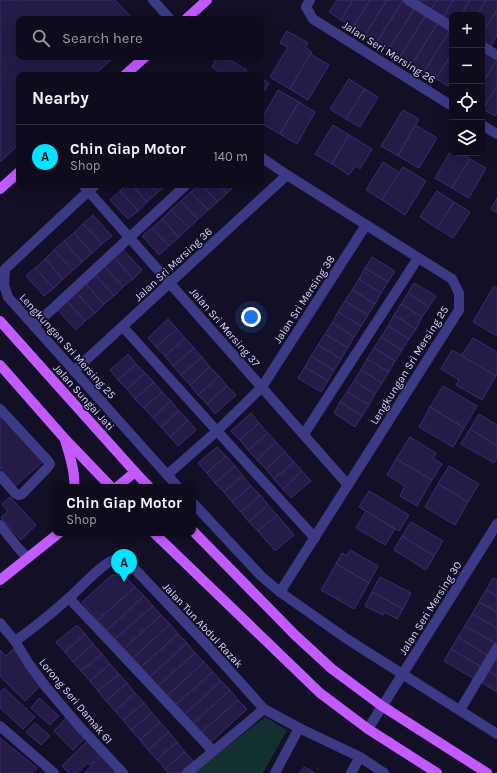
<!DOCTYPE html>
<meta charset="utf-8">
<style>
body{margin:0;font-family:Karla,sans-serif;background:#1c1929;color:#f1f3f6}
.controls{position:absolute;right:12px;top:12px;display:grid;overflow:hidden;border-radius:8px;box-shadow:0 4px 16px #0002}
.controls button{width:36px;height:36px;display:grid;place-items:center;padding:0;border:0;border-bottom:1px solid #2e2b3b;background:#0e0b1c;color:#f1f3f6;font:20px sans-serif}
.you{position:absolute;left:251px;top:317px;width:14px;height:14px;margin:-10px;border:3px solid #fff;border-radius:50%;background:#1a73e8;box-shadow:0 0 0 6px #1a73e833}
.badge{display:grid;place-items:center;width:26px;height:26px;border-radius:50%;background:#00e5ff;color:#111;font-size:13px;font-weight:700}
.pin{position:absolute;translate:-50% -33px;filter:drop-shadow(0 1px 2px #0008)}
.pin::after{content:'';position:absolute;top:21px;width:14px;height:12px;background:inherit;clip-path:polygon(0 0,100% 0,50% 100%)}
.popup{position:absolute;left:52px;top:484px;width:144px;height:52px;box-sizing:border-box;display:grid;place-content:center;border-radius:8px;background:#0e0b1c;filter:drop-shadow(0 1px 3px #0005);font-size:13px;white-space:nowrap;color:#9b9ba3}
.popup b{font-size:15px;color:#f1f3f6}
.popup::after{content:'';position:absolute;left:50%;top:100%;margin-left:-8px;border:8px solid transparent;border-top-color:#0e0b1c}
.list{margin:0;padding:0;list-style:none}
h2{display:flex;justify-content:space-between;align-items:center;height:52px;margin:0;padding:0 16px;font-size:17px}
h2 small{font-size:13px;font-weight:400;color:#9b9ba3}
.list li{display:grid;grid-template-columns:26px 1fr auto;gap:12px;align-items:center;box-sizing:border-box;height:64px;padding:0 16px;border-top:1px solid #2e2b3b}
.list b{display:block;font-size:15px;white-space:nowrap}
.list p{margin:0;font-size:13px;white-space:nowrap;color:#9b9ba3}
.list em{font-size:13px;font-style:normal;color:#9b9ba3}
.icon{flex:none;width:22px;height:22px;fill:none;stroke:currentColor;stroke-width:2;stroke-linecap:round;stroke-linejoin:round}
.map{position:relative;flex:none;width:497px;height:773px;overflow:hidden}
.search{position:absolute;background:#0e0b1c;box-shadow:0 4px 16px #0002;left:16px;top:16px;width:248px;height:44px;display:flex;align-items:center;gap:10px;box-sizing:border-box;padding:0 14px;border-radius:8px;color:#9b9ba3;font-size:15px}
.panel{position:absolute;background:#0e0b1c;box-shadow:0 4px 16px #0002;left:16px;top:72px;width:248px;height:116px;border-radius:8px}
.map>svg:first-child{display:block}
</style>
<div class="map">
<svg width="497" height="773" viewBox="0 0 497 773">
<rect width="100%" height="100%" fill="#130f26"/>
<polygon fill="#12302f" points="265,717 287,730 263,773 193,773"/>
<g fill="#241b47" stroke="#3b2d73">
<polygon points="0,0 115,0 133,19 19,19 19,57 114,57 94,75 19,75 19,144 0,162"/>
<polygon points="337,0 353,0 341,20 329,12"/>
<polygon points="353,0 370,0 353,27 341,20"/>
<polygon points="370,0 387,0 365,35 353,27"/>
<polygon points="387,0 403,0 377,42 365,35"/>
<polygon points="403,0 415,8 388,50 377,42"/>
<polygon points="420,0 437,0 430,11 418,4"/>
<polygon points="437,0 453,0 442,19 430,11"/>
<polygon points="453,0 470,0 461,15 452,15 452,25 442,19"/>
<polygon points="470,0 486,0 477,15 461,15"/>
<polygon points="486,0 497,0 497,10 482,33 482,15 477,15"/>
<polygon points="415,8 426,15 400,57 388,50"/>
<polygon points="497,10 497,36 489,49 482,44 482,33"/>
<polygon points="426,15 438,23 412,64 400,57"/>
<polygon points="438,23 450,30 424,72 412,64"/>
<polygon points="450,30 452,31 452,53 436,79 424,72"/>
<polygon points="287,31 308,43 305,47 312,52 290,89 270,77 288,47 280,43"/>
<polygon points="485,52 497,60 482,84 482,58"/>
<polygon points="452,53 452,79 448,86 436,79"/>
<polygon points="310,54 329,65 308,100 290,89"/>
<polygon points="217,57 225,57 247,70 244,75 216,75 218,71 212,67"/>
<polygon points="497,60 497,86 483,109 482,108 482,84"/>
<polygon points="261,78 269,83 261,96"/>
<polygon points="349,79 365,89 346,119 330,109"/>
<polygon points="497,86 497,113 495,116 483,109"/>
<polygon points="365,89 378,97 360,127 346,119"/>
<polygon points="278,90 299,102 280,134 261,123 261,120"/>
<polygon points="299,102 315,112 297,144 280,134"/>
<polygon points="403,110 419,119 398,156 381,146"/>
<polygon points="333,125 349,135 332,164 315,154"/>
<polygon points="415,125 437,138 419,168 398,156"/>
<polygon points="349,135 372,149 360,169 355,166 349,175 332,164"/>
<polygon points="452,149 452,153 460,153 470,159 452,188 435,178"/>
<polygon points="470,159 486,168 469,198 452,188"/>
<polygon points="383,162 400,173 382,200 366,190"/>
<polygon points="403,167 426,181 405,215 382,200"/>
<polygon points="127,185 132,185 147,202 138,211 120,191"/>
<polygon points="132,185 150,185 157,193 147,202"/>
<polygon points="150,185 166,185 157,193"/>
<polygon points="199,185 202,185 218,202 208,210 191,192"/>
<polygon points="202,185 220,185 227,193 218,202"/>
<polygon points="220,185 236,185 227,193"/>
<polygon points="120,191 138,211 128,219 110,200"/>
<polygon points="437,191 454,202 437,228 420,217"/>
<polygon points="191,192 208,210 198,219 181,201"/>
<polygon points="497,198 497,213 491,209"/>
<polygon points="181,201 198,219 189,228 171,210"/>
<polygon points="454,202 470,212 453,238 437,228"/>
<polygon points="171,210 189,228 179,237 162,219"/>
<polygon points="93,215 112,236 102,244 83,224"/>
<polygon points="162,219 179,237 169,246 152,228"/>
<polygon points="83,224 102,244 92,253 74,233"/>
<polygon points="152,228 169,246 159,255 142,236"/>
<polygon points="74,233 92,253 82,262 64,241"/>
<polygon points="64,241 82,262 73,270 54,250"/>
<polygon points="122,248 142,270 133,279 113,256"/>
<polygon points="54,250 73,270 63,279 45,259"/>
<polygon points="113,256 133,279 123,287 103,265"/>
<polygon points="372,257 395,271 388,282 365,268"/>
<polygon points="45,259 63,279 54,288 35,268"/>
<polygon points="103,265 123,287 114,296 94,273"/>
<polygon points="35,268 54,288 44,296 26,276"/>
<polygon points="365,268 388,282 381,293 359,279"/>
<polygon points="94,273 114,296 104,304 84,282"/>
<polygon points="359,279 381,293 375,304 352,290"/>
<polygon points="84,282 104,304 95,313 75,291"/>
<polygon points="414,283 436,296 429,307 408,293"/>
<polygon points="494,286 497,288 497,336 473,322"/>
<polygon points="352,290 375,304 368,315 345,301"/>
<polygon points="75,291 95,313 85,321 65,299"/>
<polygon points="408,293 429,307 422,317 401,304"/>
<polygon points="65,299 85,321 76,330 56,308"/>
<polygon points="345,301 368,315 361,326 338,312"/>
<polygon points="401,304 422,317 416,329 394,315"/>
<polygon points="338,312 361,326 354,337 332,323"/>
<polygon points="394,315 416,329 409,339 388,326"/>
<polygon points="168,319 177,329 156,347 148,338"/>
<polygon points="332,323 354,337 348,348 325,334"/>
<polygon points="388,326 409,339 402,350 381,337"/>
<polygon points="177,329 185,338 165,356 156,347"/>
<polygon points="325,334 348,348 341,359 318,345"/>
<polygon points="381,337 402,350 395,361 374,348"/>
<polygon points="185,338 194,348 173,366 165,356"/>
<polygon points="473,338 497,352 497,375 496,376 461,356"/>
<polygon points="318,345 341,359 334,370 311,356"/>
<polygon points="194,348 202,357 181,375 173,366"/>
<polygon points="374,348 395,361 389,372 367,359"/>
<polygon points="452,350 496,376 482,400 456,385 459,380 441,369"/>
<polygon points="128,354 136,364 118,380 110,370"/>
<polygon points="311,356 334,370 328,381 305,367"/>
<polygon points="202,357 210,367 190,385 181,375"/>
<polygon points="367,359 389,372 382,383 361,370"/>
<polygon points="136,364 145,373 127,389 118,380"/>
<polygon points="210,367 219,376 198,395 190,385"/>
<polygon points="305,367 328,381 321,392 298,378"/>
<polygon points="361,370 382,383 375,394 354,381"/>
<polygon points="145,373 154,382 135,399 127,389"/>
<polygon points="219,376 227,386 207,404 198,395"/>
<polygon points="354,381 375,394 369,405 347,392"/>
<polygon points="154,382 162,392 144,408 135,399"/>
<polygon points="227,386 236,395 215,414 207,404"/>
<polygon points="443,386 477,406 464,428 430,407"/>
<polygon points="162,392 171,401 153,418 144,408"/>
<polygon points="347,392 369,405 362,416 340,402"/>
<polygon points="171,401 179,411 161,427 153,418"/>
<polygon points="340,402 362,416 355,427 334,413"/>
<polygon points="430,407 464,428 453,447 419,427"/>
<polygon points="179,411 188,420 170,437 161,427"/>
<polygon points="251,413 259,423 240,440 231,431"/>
<polygon points="4,414 45,460 15,486 0,468 0,417"/>
<polygon points="479,414 497,425 497,446 470,429"/>
<polygon points="188,420 196,430 178,446 170,437"/>
<polygon points="259,423 268,433 248,450 240,440"/>
<polygon points="470,429 497,446 497,458 494,463 461,444"/>
<polygon points="268,433 276,442 257,460 248,450"/>
<polygon points="410,437 436,453 433,458 442,464 432,480 396,459"/>
<polygon points="276,442 285,452 266,469 257,460"/>
<polygon points="217,447 226,456 207,473 198,463"/>
<polygon points="285,452 294,462 274,479 266,469"/>
<polygon points="226,456 235,466 215,483 207,473"/>
<polygon points="396,459 432,480 417,506 400,496 405,486 387,475"/>
<polygon points="294,462 302,471 283,489 274,479"/>
<polygon points="235,466 243,476 224,492 215,483"/>
<polygon points="449,466 479,484 468,502 438,484"/>
<polygon points="302,471 311,481 291,498 283,489"/>
<polygon points="243,476 251,486 232,502 224,492"/>
<polygon points="438,484 468,502 455,525 425,507"/>
<polygon points="251,486 260,495 241,512 232,502"/>
<polygon points="369,491 409,515 399,531 359,507"/>
<polygon points="260,495 268,505 249,522 241,512"/>
<polygon points="10,497 36,525 21,540 1,518 8,511 2,504"/>
<polygon points="268,505 277,515 258,531 249,522"/>
<polygon points="366,511 395,529 385,545 356,528"/>
<polygon points="277,515 294,535 275,551 258,531"/>
<polygon points="411,522 443,541 434,556 402,536"/>
<polygon points="402,536 434,556 426,570 394,550"/>
<polygon points="350,550 378,566 369,583 336,564 342,553 347,556"/>
<polygon points="336,564 369,583 354,609 321,590"/>
<polygon points="112,575 123,575 135,587 98,620 82,602"/>
<polygon points="380,577 411,593 403,609 372,592"/>
<polygon points="493,578 497,580 497,596 486,590"/>
<polygon points="135,587 144,596 107,630 98,620"/>
<polygon points="486,590 497,596 497,612 479,602"/>
<polygon points="372,592 403,609 397,619 385,612 383,615 365,606"/>
<polygon points="144,596 153,606 115,639 107,630"/>
<polygon points="479,602 497,612 497,628 472,614"/>
<polygon points="153,606 161,615 124,649 115,639"/>
<polygon points="472,614 497,628 497,644 465,626"/>
<polygon points="161,615 170,624 133,658 124,649"/>
<polygon points="170,624 178,634 141,667 133,658"/>
<polygon points="77,625 85,634 65,652 56,642"/>
<polygon points="465,626 497,644 490,657 458,637"/>
<polygon points="85,634 93,644 73,662 65,652"/>
<polygon points="178,634 187,643 150,677 141,667"/>
<polygon points="458,637 490,657 483,668 451,649"/>
<polygon points="187,643 195,653 158,686 150,677"/>
<polygon points="93,644 102,654 81,671 73,662"/>
<polygon points="13,649 31,667 42,684 25,701 0,676 0,650 6,656"/>
<polygon points="451,649 483,668 476,680 444,661"/>
<polygon points="195,653 204,662 167,696 158,686"/>
<polygon points="102,654 110,664 90,681 81,671"/>
<polygon points="496,659 497,660 497,676 489,671"/>
<polygon points="204,662 213,672 175,705 167,696"/>
<polygon points="110,664 119,674 98,691 90,681"/>
<polygon points="489,671 497,676 497,692 482,683"/>
<polygon points="213,672 221,681 184,715 175,705"/>
<polygon points="119,674 127,683 106,701 98,691"/>
<polygon points="221,681 230,690 193,724 184,715"/>
<polygon points="127,683 135,693 115,711 106,701"/>
<polygon points="4,688 35,717 23,729 0,708 0,693"/>
<polygon points="230,690 238,700 201,733 193,724"/>
<polygon points="135,693 144,703 123,720 115,711"/>
<polygon points="39,698 59,716 50,725 31,708"/>
<polygon points="238,700 247,709 210,743 201,733"/>
<polygon points="144,703 152,713 131,730 123,720"/>
<polygon points="152,713 160,722 140,740 131,730"/>
<polygon points="68,716 85,738 73,750 54,731"/>
<polygon points="160,722 169,732 148,750 140,740"/>
<polygon points="35,723 50,736 41,745 26,732"/>
<polygon points="169,732 177,742 157,760 148,750"/>
<polygon points="0,738 37,768 32,773 0,773"/>
<polygon points="89,739 103,752 90,765 87,763 78,773 69,773 62,766"/>
<polygon points="177,742 185,752 165,769 157,760"/>
<polygon points="185,752 194,762 181,773 168,773 165,769"/>
<polygon points="101,756 119,773 84,773"/>
<polygon points="304,767 315,773 300,773"/>
</g>
<g fill="none" stroke-linecap="round" stroke-linejoin="round">
<g stroke="#3d3a85" stroke-width="10">
<polyline points="153,0 170,19"/>
<polyline points="310,0 306,7 313,19 452,106"/>
<polyline points="408,0 452,27"/>
<polyline points="482,46 497,55"/>
<polyline points="482,125 497,134"/>
<polyline points="261,157 287,175 452,279 459,293 459,310 280,592"/>
<polyline points="83,185 348,485"/>
<polyline points="95,185 5,269 4,285 8,297 178,487"/>
<polyline points="34,326 186,185"/>
<polyline points="123,327 217,431 315,538"/>
<polyline points="74,371 287,175"/>
<polyline points="0,409 48,461 50,464 48,467 22,494 19,495 15,493 0,476"/>
<polyline points="304,434 418,258"/>
<polyline points="167,475 217,431 262,387 366,225"/>
<polyline points="193,503 261,576 280,592 347,639 497,734"/>
<polyline points="0,525 19,549 28,558"/>
<polyline points="69,598 213,751"/>
<polyline points="0,623 15,641 29,664 46,687 79,726 123,773"/>
<path d="M15 641C34 628 52 613 70 597 78 590 105 561 114 560 119 559 125 562 129 563L205 643 264 709 299 728 360 757 384 773"/>
<polyline points="460,710 497,648"/>
<polyline points="0,726 54,773"/>
<polyline points="368,729 497,524"/>
<polyline points="187,773 264,709"/>
<polyline points="275,773 299,728"/>
<polyline points="351,773 360,757"/>
</g>
<g stroke="#c25bff" stroke-width="10">
<polyline points="186,19 207,0"/>
<polyline points="125,75 145,57"/>
<polyline points="0,189 19,172"/>
<polyline points="0,321 135,472 149,487"/>
<polyline points="0,365 65,439 111,487"/>
<path d="M65 440C69 454 76 473 74 487"/>
<polyline points="117,487 135,472"/>
<polyline points="193,531 295,635 332,669 382,706 487,773"/>
<polyline points="154,533 320,693 368,729 437,773"/>
<polyline points="0,580 59,533"/>
</g>
</g>
<g text-anchor="middle" stroke-width="3.5" stroke-linejoin="round" paint-order="stroke">
<g font-size="11" fill="#d9d4ff" stroke="#130f26">
<text transform="translate(389 52) rotate(32)" y="4">Jalan Seri Mersing 26</text>
<text transform="translate(173 264) rotate(-43)" y="4">Jalan Sri Mersing 36</text>
<text transform="translate(304 299) rotate(-57)" y="4">Jalan Sri Mersing 38</text>
<text transform="translate(225 327) rotate(49)" y="4">Jalan Sri Mersing 37</text>
<text transform="translate(68 346) rotate(48)" y="4">Lengkungan Sri Mersing 25</text>
<text transform="translate(409 365) rotate(-58)" y="4">Lengkungan Sri Mersing 25</text>
<text transform="translate(84 397) rotate(48)" y="4">Jalan Sungai Jati</text>
<text transform="translate(430 608) rotate(-58)" y="4">Jalan Seri Mersing 30</text>
<text transform="translate(203 625) rotate(47)" y="4">Jalan Tun Abdul Razak</text>
<text transform="translate(76 701) rotate(50)" y="4">Lorong Seri Damak 61</text>
</g>
</g>
</svg>
<div class="controls">
<button>+</button>
<button>−</button>
<button><svg class="icon" aria-label="locate" viewBox="0 0 24 24"><circle cx="12" cy="12" r="6"/><path d="M12 2v4M12 18v4M2 12h4M18 12h4"/></svg></button>
<button><svg class="icon" aria-label="layers" viewBox="0 0 24 24"><path d="M12 4l9 5-9 5-9-5zM3 14l9 5 9-5"/></svg></button>
</div>
<div class="you"></div>
<div class="pin badge" style="left:124px;top:582px">A</div>
<div class="popup"><b>Chin Giap Motor</b>Shop</div>
<div class="search"><svg class="icon" aria-label="search" viewBox="0 0 24 24"><circle cx="10" cy="10" r="6"/><path d="M15 15l6 6"/></svg>Search here</div>
<section class="panel">
<h2>Nearby<small></small></h2>
<ul class="list">
<li><span class="badge">A</span><div><b>Chin Giap Motor</b><p>Shop</p></div><em>140 m</em></li>
</ul>
</section>
</div>
